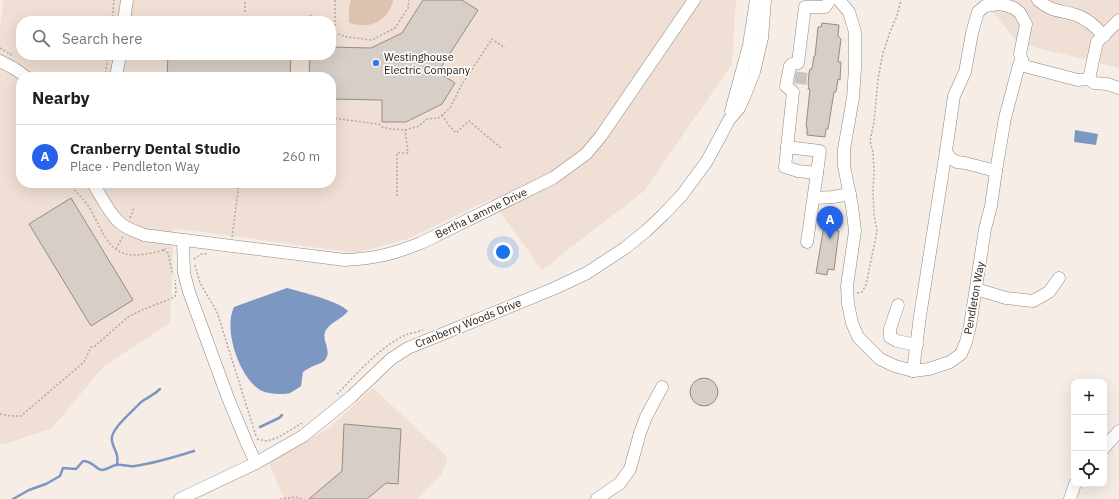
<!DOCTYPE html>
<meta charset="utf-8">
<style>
body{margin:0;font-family:"IBM Plex Sans",sans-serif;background:#f2f2f2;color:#202124}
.controls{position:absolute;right:12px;bottom:12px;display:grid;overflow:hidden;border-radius:8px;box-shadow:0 4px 16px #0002}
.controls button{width:36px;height:36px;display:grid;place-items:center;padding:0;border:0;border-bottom:1px solid #e0e0e0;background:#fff;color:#202124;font:20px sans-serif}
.you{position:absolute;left:503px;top:252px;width:14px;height:14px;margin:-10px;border:3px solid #fff;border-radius:50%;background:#1a73e8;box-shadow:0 0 0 6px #1a73e833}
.badge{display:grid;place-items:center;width:26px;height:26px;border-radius:50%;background:#2563eb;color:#fff;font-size:13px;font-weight:700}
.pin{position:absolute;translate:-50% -33px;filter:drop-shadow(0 1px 2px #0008)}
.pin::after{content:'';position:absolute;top:21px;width:14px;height:12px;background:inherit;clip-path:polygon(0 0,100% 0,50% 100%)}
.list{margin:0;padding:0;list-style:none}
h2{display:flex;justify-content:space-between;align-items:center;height:52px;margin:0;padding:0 16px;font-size:17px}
h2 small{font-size:13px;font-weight:400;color:#757577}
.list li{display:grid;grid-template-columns:26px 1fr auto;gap:12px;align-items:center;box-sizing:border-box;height:64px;padding:0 16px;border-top:1px solid #e0e0e0}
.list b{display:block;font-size:15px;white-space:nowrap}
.list p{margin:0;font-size:13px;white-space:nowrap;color:#757577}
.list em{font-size:13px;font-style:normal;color:#757577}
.icon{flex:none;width:22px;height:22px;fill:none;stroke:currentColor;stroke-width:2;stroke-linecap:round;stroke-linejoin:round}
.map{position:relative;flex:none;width:1119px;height:499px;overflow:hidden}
.search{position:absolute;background:#fff;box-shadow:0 4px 16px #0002;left:16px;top:16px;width:320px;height:44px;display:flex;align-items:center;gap:10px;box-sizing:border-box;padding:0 14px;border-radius:16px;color:#757577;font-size:15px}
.panel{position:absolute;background:#fff;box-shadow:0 4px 16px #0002;left:16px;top:72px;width:320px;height:116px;border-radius:16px}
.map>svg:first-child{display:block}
</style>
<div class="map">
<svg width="1119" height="499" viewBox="0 0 1119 499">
<rect width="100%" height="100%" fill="#f6ede6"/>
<g fill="#efdfd4" fill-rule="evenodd">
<path d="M4 0H736L732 64 644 191 542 270 491 199 407 239 356 253 174 228 170 323 104 366 52 428 5 444 0 443V25ZM21 21H331V55H21ZM21 77H331V183H21Z"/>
<polygon points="988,0 1119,0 1119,68 1018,43 993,12"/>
<polygon points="373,388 448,458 441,475 417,499 284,499 269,463 329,428"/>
</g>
<path fill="#ddc2ad" d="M351 0H393V1C389 16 376 27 360 25 356 24 352 25 349 22V6Z"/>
<g fill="#7c97c2">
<polygon points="1075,130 1098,134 1096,145 1074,142"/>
<path d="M287 288C301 292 339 301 348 311 342 319 331 322 326 330 320 340 333 350 325 360 322 364 310 366 303 372L301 386C298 388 294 391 290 393 283 395 267 394 260 390 239 377 223 329 234 307Z"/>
</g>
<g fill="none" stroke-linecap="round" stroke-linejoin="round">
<g stroke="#7c97c2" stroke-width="2.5">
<polyline points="260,427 279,418 282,415"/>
<path d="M117 465C119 453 114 451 112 441 109 430 133 411 140 403 147 397 152 397 160 389"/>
<path d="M13 499 29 490 46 484 60 476 63 468 76 469 83 461C93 461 95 469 102 470 107 470 111 466 116 465 122 464 129 467 135 466 155 463 175 457 194 451"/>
</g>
</g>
<g fill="#d6cec7" stroke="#948c86">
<polygon points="423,0 462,0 478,10 438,72 455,83 442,104 406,122 382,122 382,100 331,99 331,77 309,77 310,55 331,55 331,47 371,48 402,33"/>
<polygon points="822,23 839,25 838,36 841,39 838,62 841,62 840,80 838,79 836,92 834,92 828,129 826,129 825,137 807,135 807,127 806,127 810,89 808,89 809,85 808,85 809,73 810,69 812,69 814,56 815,56 818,27 821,27"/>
<polygon points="168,55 291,55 290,77 167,77"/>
<polygon points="71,198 133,300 91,326 29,224"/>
<polygon points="825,220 835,222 834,230 839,231 834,270 828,269 827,275 816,273"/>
<circle cx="704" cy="392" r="14"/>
<polygon points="344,424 401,429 398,484 386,483 367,499 309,499 342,471"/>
</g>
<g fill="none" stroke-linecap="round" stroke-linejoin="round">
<polyline stroke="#cbc3bd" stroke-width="12" stroke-dasharray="12 6" stroke-linecap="butt" points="800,84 802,70"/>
<g stroke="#8f8781" stroke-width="13">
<g id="minor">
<polyline points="839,0 849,12 855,32 855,68 853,98 844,149 844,166 852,206 855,231 847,286 848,304 852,323 858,337 880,359 895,366 913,371 929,369 950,362 961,354 966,342 970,326 985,229 991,206 996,171 965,163 957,162 950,158 946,151 954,96 965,72 972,33 978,12 985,6 998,4 1005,5 1014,8 1020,13 1026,24 1020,54 1024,66 1078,80 1089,79 1097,42 1119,20"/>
<path d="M1038 0C1052 12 1059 10 1076 15 1088 19 1096 27 1104 36"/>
<polyline points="124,21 127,0"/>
<polyline points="0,61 15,69 26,77"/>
<polyline points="116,77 120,55"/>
<polyline points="1089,79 1094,83 1107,84 1119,88"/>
<polyline points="731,111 749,45 756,0"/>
<polyline points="787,147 820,151 817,173"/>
<polyline points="996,171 1005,118 1019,65 1022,60"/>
<path d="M93 183C101 196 108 212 119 222 126 229 136 231 144 235L345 260C374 259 393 254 421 243L553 178 586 154 601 136 694 0"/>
<polyline points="814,198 833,197 850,194"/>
<polyline points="183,240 184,273 189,292 228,398 248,446 256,463"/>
<polyline points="807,242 817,173 798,171 785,167 793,92 786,86 790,66 792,64 798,63 805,7 825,7 830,0"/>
<polyline points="976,289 1006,298 1033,301 1049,292 1059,278"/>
<polyline points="898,305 890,329 890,337 897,341 917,345"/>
<polyline points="913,371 920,316 946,151"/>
<polyline points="1104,448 1119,431"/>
<polyline points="180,499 256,463 303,436 351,397 391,359 408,348 553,289 587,273 625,248 646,231 663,215 682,195 707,161 729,120 739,108 745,95 754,72 762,38 765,0"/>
<polyline points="597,499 620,483 630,469 640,433 646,417 662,387"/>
<polyline points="1070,499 1075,484"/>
</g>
</g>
<g stroke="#b1aaa4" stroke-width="1.5" stroke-dasharray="2 2" stroke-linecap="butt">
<polyline points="335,0 335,33 347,37 372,40 395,28 408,8 409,0"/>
<polyline points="245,12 245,0"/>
<polyline points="310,15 315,21"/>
<polyline points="112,21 114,0"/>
<polyline points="0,48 12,55"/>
<polyline points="35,73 39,77"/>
<polyline points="105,77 108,55"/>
<polyline points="442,115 448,124 456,133 469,121 501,148"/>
<polyline points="331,118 379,124 382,127 390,129 405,130 419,126 427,119 438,118 442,115 450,108 461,86 492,39 505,48"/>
<path d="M70 183C75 192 83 198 89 207 104 232 109 261 145 254 152 253 161 252 166 248"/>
<polyline points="397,196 397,153 408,153 405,130"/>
<polyline points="130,218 134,208"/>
<polyline points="232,237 239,183"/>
<polyline points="116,249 123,236"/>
<polyline points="163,250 168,253 173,275"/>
<polyline points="194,259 201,254 208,254"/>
<polyline points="195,265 200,283 217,312 256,436"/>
<polyline points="857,293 862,292 866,285 877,231 874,216 873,192 874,171 873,152 870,141 874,122 878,79 883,53 890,32 897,16 901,0"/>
<path d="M337 394C357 374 381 345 408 334 412 333 418 332 423 330"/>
<polyline points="0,414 11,416 21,416 84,362 91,347 95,346 128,317 142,310 175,297 176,291 175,280"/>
<polyline points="257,439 267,441 279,437 302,423"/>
<polyline points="280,499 295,497 302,499"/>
</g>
<use href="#minor" stroke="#fff" stroke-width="12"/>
</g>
<circle fill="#357be8" stroke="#fffbf8" stroke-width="1.5" cx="376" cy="63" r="4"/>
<g text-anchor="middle" stroke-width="3.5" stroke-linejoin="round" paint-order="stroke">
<g font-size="11" fill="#1e1b18" stroke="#fffbf8" text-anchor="start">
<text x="384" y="61">Westinghouse<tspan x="384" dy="13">Electric Company</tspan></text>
</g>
<g font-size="11" fill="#1e1b18" stroke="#fffbf8">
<text transform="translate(481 213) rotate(-26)" y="4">Bertha Lamme Drive</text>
<text transform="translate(974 298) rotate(-80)" y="4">Pendleton Way</text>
<text transform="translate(468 323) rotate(-22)" y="4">Cranberry Woods Drive</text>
</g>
</g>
</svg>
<div class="controls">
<button>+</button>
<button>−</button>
<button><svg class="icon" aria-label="locate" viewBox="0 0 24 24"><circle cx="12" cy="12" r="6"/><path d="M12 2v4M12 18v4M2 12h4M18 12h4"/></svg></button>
</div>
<div class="you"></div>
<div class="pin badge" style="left:830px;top:239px">A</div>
<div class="search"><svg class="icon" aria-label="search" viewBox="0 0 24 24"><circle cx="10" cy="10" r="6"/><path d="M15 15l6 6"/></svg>Search here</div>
<section class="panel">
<h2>Nearby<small></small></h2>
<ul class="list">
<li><span class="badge">A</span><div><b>Cranberry Dental Studio</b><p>Place · Pendleton Way</p></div><em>260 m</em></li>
</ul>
</section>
</div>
